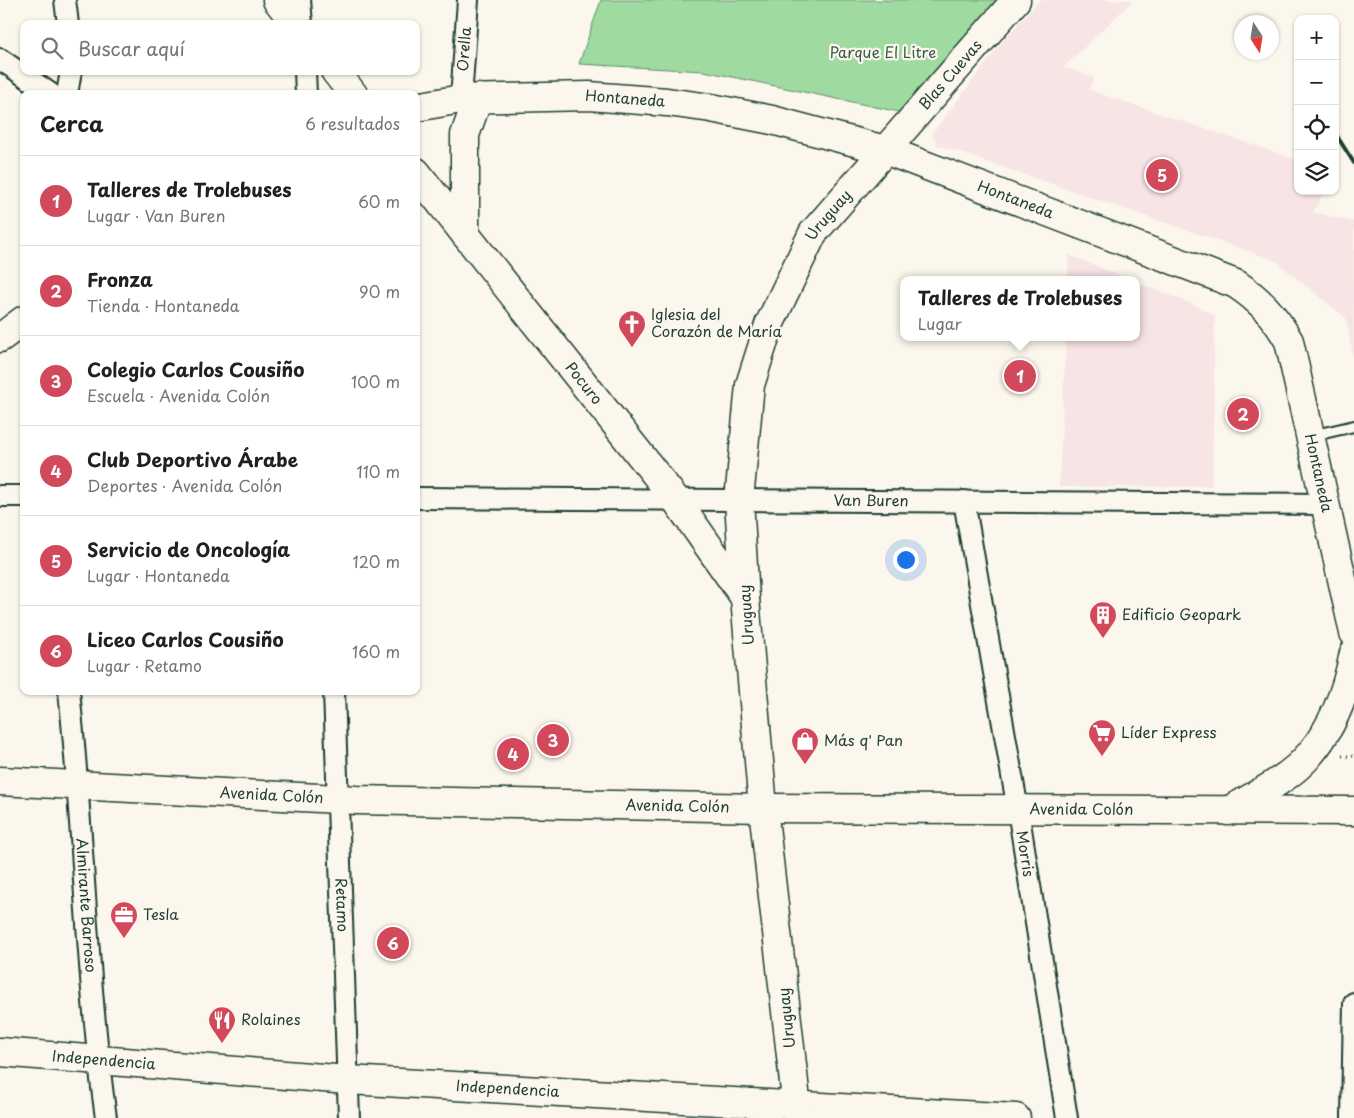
<!DOCTYPE html>
<html lang="es">
<meta charset="utf-8">
<style>
body{margin:0;font-family:"Playpen Sans",sans-serif;background:#f2f2f2;color:#202124}
.controls{position:absolute;right:15px;top:15px;display:grid;overflow:hidden;border-radius:10px;box-shadow:0 1px 4px #0004}
.controls button{width:45px;height:45px;display:grid;place-items:center;padding:0;border:0;border-bottom:1px solid #e0e0e0;background:#fff;color:#202124;font:25px sans-serif}
.compass{position:absolute;left:1234px;top:15px;width:45px;height:45px;border-radius:50%;background:#fff;box-shadow:0 1px 4px #0004;rotate:168deg}
.you{position:absolute;left:905px;top:559px;width:18px;height:18px;margin:-12px;border:4px solid #fff;border-radius:50%;background:#1a73e8;box-shadow:0 0 0 8px #1a73e833}
.badge{display:grid;place-items:center;width:32px;height:32px;border-radius:50%;background:#d1495b;color:#fff;font-size:16px;font-weight:700}
.pin{position:absolute;translate:-50% -50%;border:2px solid #fff;box-shadow:0 1px 5px #0006}
.popup{position:absolute;left:900px;top:276px;width:240px;height:65px;box-sizing:border-box;display:grid;place-content:center;border-radius:10px;background:#fff;filter:drop-shadow(0 1px 4px #0005);font-size:16px;white-space:nowrap;color:#757577}
.popup b{font-size:19px;color:#202124}
.popup::after{content:'';position:absolute;left:50%;top:100%;margin-left:-10px;border:10px solid transparent;border-top-color:#fff}
.list{margin:0;padding:0;list-style:none}
h2{display:flex;justify-content:space-between;align-items:center;height:65px;margin:0;padding:0 20px;font-size:21px}
h2 small{font-size:16px;font-weight:400;color:#757577}
.list li{display:grid;grid-template-columns:32px 1fr auto;gap:15px;align-items:center;box-sizing:border-box;height:90px;padding:0 20px;border-top:1px solid #e0e0e0}
.list b{display:block;font-size:19px;white-space:nowrap}
.list p{margin:0;font-size:16px;white-space:nowrap;color:#757577}
.list em{font-size:16px;font-style:normal;color:#757577}
.icon{flex:none;width:28px;height:28px;fill:none;stroke:currentColor;stroke-width:2;stroke-linecap:round;stroke-linejoin:round}
.map{position:relative;flex:none;width:1354px;height:1118px;overflow:hidden}
.search{position:absolute;background:#fff;box-shadow:0 1px 4px #0004;left:20px;top:20px;width:400px;height:55px;display:flex;align-items:center;gap:12px;box-sizing:border-box;padding:0 18px;border-radius:10px;color:#757577;font-size:19px}
.panel{position:absolute;background:#fff;box-shadow:0 1px 4px #0004;left:20px;top:90px;width:400px;height:605px;border-radius:10px}
.map>svg:first-child{display:block}
</style>
<div class="map">
<svg width="1354" height="1118" viewBox="0 0 1354 1118">
<rect width="100%" height="100%" fill="#fbf7ec"/>
<filter id="ink" filterUnits="userSpaceOnUse"><feTurbulence type="fractalNoise" baseFrequency=".02" numOctaves="2"/><feDisplacementMap in="SourceGraphic" scale="10" xChannelSelector="R" yChannelSelector="G"/><feConvolveMatrix kernelMatrix="1 2 1 2 8 2 1 2 1" color-interpolation-filters="sRGB"/></filter>
<g filter="url(#ink)">
<g fill="#f7e4e4">
<polygon points="1040,0 1133,0 1064,67 1094,78 1089,90 1298,160 1298,191 1325,191 1313,212 1354,222 1354,361 1346,318 1274,260 938,145 932,134 1001,44"/>
<polygon points="1069,255 1132,280 1068,280"/>
<polygon points="1136,282 1195,305 1215,316 1212,486 1059,487 1066,337 1136,337"/>
</g>
<polygon fill="#9fdaa1" stroke="#5f8c6a" points="601,0 997,0 904,113 704,71 579,64"/>
<g fill="none" stroke-linecap="round" stroke-linejoin="round">
<g stroke="#1f3d34" stroke-width="14">
<polyline id="lane" points="1311,436 1354,426"/>
</g>
<g stroke="#1f3d34" stroke-width="24">
<g id="street">
<polyline points="65,0 68,24"/>
<polyline points="300,0 302,24"/>
<polyline points="0,59 51,94"/>
<polyline points="305,71 306,94"/>
<polyline points="67,94 71,71"/>
<path id="s1" d="M461 99 468 0"/>
<polyline points="0,496 24,496"/>
<path id="s2" d="M416 498 1326 504"/>
<path id="s3" d="M964 501 1018 810 1067 1118"/>
<path id="s4" d="M69 691C84 833 86 977 106 1118"/>
<path id="s5" d="M334 691 349 1118"/>
<polyline points="1352,1118 1354,1003"/>
</g>
</g>
<g stroke="#1f3d34" stroke-width="31">
<g id="secondary">
<polyline points="277,0 296,24"/>
<polyline points="335,71 353,94"/>
<path id="s6" d="M416 107 461 99 589 96 667 102 711 108 772 120 885 150 1236 284C1260 300 1275 316 1289 341L1354 633"/>
<path id="s7" d="M416 172 676 500 745 598"/>
<polyline points="465,234 465,135 478,98"/>
<polyline points="0,338 24,320"/>
<path id="s8" d="M0 781 357 800 763 808 1354 811"/>
<path d="M1228 811C1254 796 1291 778 1310 754 1334 726 1347 689 1354 653"/>
<path id="s9" d="M0 1052 348 1080 1016 1118"/>
<path id="s10" d="M798 1118 763 808 745 598 739 500 750 385 769 325 813 233 1016 0"/>
</g>
</g>
<polyline stroke="#1f3d34" stroke-width="3" stroke-dasharray="1 4" stroke-linecap="butt" points="1342,756 1354,756"/>
<use href="#lane" stroke="#fbf7ec" stroke-width="10"/>
<use href="#street" stroke="#fbf7ec" stroke-width="20"/>
<use href="#secondary" stroke="#fbf7ec" stroke-width="28"/>
<polyline stroke="#1f3d34" stroke-width="4" points="1335,133 1354,163"/>
</g>
</g>
<defs>
<g id="church-pin" transform="scale(1.4375)"><path d="M0 17L-7.5 6A9.5 9.5 0 1 1 7.5 6Z" fill="#d1495b" stroke="#fbf7ec"/><path d="M-1.2-6h2.4v3.5h3.3v2.4h-3.3V6h-2.4V-.1h-3.3v-2.4h3.3Z" fill="#fff"/></g>
<g id="building-pin" transform="scale(1.4375)"><path d="M0 17L-7.5 6A9.5 9.5 0 1 1 7.5 6Z" fill="#d1495b" stroke="#fbf7ec"/><path d="M-4-6H4V6H1V3H-1V6H-4ZM-2.5-4.3h1.7v1.8h-1.7ZM.8-4.3h1.7v1.8H.8ZM-2.5-1h1.7V.8h-1.7ZM.8-1h1.7V.8H.8Z" fill="#fff"/></g>
<g id="supermarket-pin" transform="scale(1.4375)"><path d="M0 17L-7.5 6A9.5 9.5 0 1 1 7.5 6Z" fill="#d1495b" stroke="#fbf7ec"/><path d="M-6-5.5h2.5l.6 2H6L4.5 2H-2.5L-4.4-4H-6ZM-1.5 3.2a1.3 1.3 0 1 0 .1 0ZM3 3.2a1.3 1.3 0 1 0 .1 0Z" fill="#fff"/></g>
<g id="shop-pin" transform="scale(1.4375)"><path d="M0 17L-7.5 6A9.5 9.5 0 1 1 7.5 6Z" fill="#d1495b" stroke="#fbf7ec"/><path d="M-5-2.5h2.3a2.7 3.5 0 0 1 5.4 0H5L5.5 6h-11ZM-1.5-2.5h3a1.5 2.3 0 0 0-3 0Z" fill="#fff"/></g>
<g id="office-pin" transform="scale(1.4375)"><path d="M0 17L-7.5 6A9.5 9.5 0 1 1 7.5 6Z" fill="#d1495b" stroke="#fbf7ec"/><path d="M-6-3h4V-5.5h4V-3h4V5H-6ZM-1-4.5V-3h2v-1.5ZM-6 0V1H6V0Z" fill="#fff"/></g>
<g id="restaurant-pin" transform="scale(1.4375)"><path d="M0 17L-7.5 6A9.5 9.5 0 1 1 7.5 6Z" fill="#d1495b" stroke="#fbf7ec"/><path d="M-5-6h1v4h1v-4h1v4h1v-4h1v5L-1.5 .5V6h-2V.5L-5-1ZM5-6V6H3V1.5H1.5Q1.5-4 5-6Z" fill="#fff"/></g>
</defs>
<g fill-rule="evenodd">
<use href="#church-pin" x="632" y="324"/>
<use href="#building-pin" x="1103" y="615"/>
<use href="#supermarket-pin" x="1102" y="733"/>
<use href="#shop-pin" x="805" y="741"/>
<use href="#office-pin" x="124" y="915"/>
<use href="#restaurant-pin" x="222" y="1020"/>
</g>
<g text-anchor="middle" stroke-width="4.5" stroke-linejoin="round" paint-order="stroke">
<g font-size="15" fill="#1f3d34" stroke="#fbf7ec">
<text dy="5" stroke="none"><textPath href="#s1" startOffset="50">Orella</textPath></text>
<text dy="5" stroke="none"><textPath href="#s10" startOffset="1111">Blas Cuevas</textPath></text>
<text dy="5" stroke="none"><textPath href="#s6" startOffset="210">Hontaneda</textPath></text>
<text dy="5" stroke="none"><textPath href="#s6" startOffset="615">Hontaneda</textPath></text>
<text dy="5" stroke="none"><textPath href="#s10" startOffset="925">Uruguay</textPath></text>
<text dy="5" stroke="none"><textPath href="#s7" startOffset="270">Pocuro</textPath></text>
<text dy="5" stroke="none"><textPath href="#s6" startOffset="1065">Hontaneda</textPath></text>
<text dy="5" stroke="none"><textPath href="#s2" startOffset="455">Van Buren</textPath></text>
<text transform="translate(747 615) rotate(-94)" y="5">Uruguay</text>
<text dy="5" stroke="none"><textPath href="#s8" startOffset="272">Avenida Colón</textPath></text>
<text dy="5" stroke="none"><textPath href="#s8" startOffset="678">Avenida Colón</textPath></text>
<text dy="5" stroke="none"><textPath href="#s8" startOffset="1082">Avenida Colón</textPath></text>
<text dy="5" stroke="none"><textPath href="#s3" startOffset="358">Morris</textPath></text>
<text dy="5" stroke="none"><textPath href="#s4" startOffset="215">Almirante Barroso</textPath></text>
<text dy="5" stroke="none"><textPath href="#s5" startOffset="214">Retamo</textPath></text>
<text transform="translate(787 1018) rotate(-96)" y="5">Uruguay</text>
<text dy="5" stroke="none"><textPath href="#s9" startOffset="104">Independencia</textPath></text>
<text dy="5" stroke="none"><textPath href="#s9" startOffset="509">Independencia</textPath></text>
</g>
<g font-size="15" fill="#395c4a" stroke="#fbf7ec">
<text x="883" y="58">Parque El Litre</text>
</g>
<g font-size="15" fill="#1f3d34" stroke="#fbf7ec" text-anchor="start">
<text x="651" y="320">Iglesia del<tspan x="651" dy="17">Corazón de María</tspan></text>
<text x="1122" y="620">Edificio Geopark</text>
<text x="1121" y="738">Líder Express</text>
<text x="824" y="746">Más q' Pan</text>
<text x="143" y="920">Tesla</text>
<text x="241" y="1025">Rolaines</text>
</g>
</g>
</svg>
<div class="controls">
<button>+</button>
<button>−</button>
<button><svg class="icon" aria-label="locate" viewBox="0 0 24 24"><circle cx="12" cy="12" r="6"/><path d="M12 2v4M12 18v4M2 12h4M18 12h4"/></svg></button>
<button><svg class="icon" aria-label="layers" viewBox="0 0 24 24"><path d="M12 4l9 5-9 5-9-5zM3 14l9 5 9-5"/></svg></button>
</div>
<svg class="compass" viewBox="-18 -18 36 36"><path d="M0-13l5 13h-10z" fill="#e53935"/><path d="M0 13l5-13h-10z" fill="#757577"/></svg>
<div class="you"></div>
<div class="pin badge" style="left:1020px;top:376px">1</div>
<div class="popup"><b>Talleres de Trolebuses</b>Lugar</div>
<div class="pin badge" style="left:1243px;top:414px">2</div>
<div class="pin badge" style="left:553px;top:740px">3</div>
<div class="pin badge" style="left:513px;top:754px">4</div>
<div class="pin badge" style="left:1162px;top:175px">5</div>
<div class="pin badge" style="left:393px;top:943px">6</div>
<div class="search"><svg class="icon" aria-label="search" viewBox="0 0 24 24"><circle cx="10" cy="10" r="6"/><path d="M15 15l6 6"/></svg>Buscar aquí</div>
<section class="panel">
<h2>Cerca<small>6 resultados</small></h2>
<ul class="list">
<li><span class="badge">1</span><div><b>Talleres de Trolebuses</b><p>Lugar · Van Buren</p></div><em>60 m</em></li>
<li><span class="badge">2</span><div><b>Fronza</b><p>Tienda · Hontaneda</p></div><em>90 m</em></li>
<li><span class="badge">3</span><div><b>Colegio Carlos Cousiño</b><p>Escuela · Avenida Colón</p></div><em>100 m</em></li>
<li><span class="badge">4</span><div><b>Club Deportivo Árabe</b><p>Deportes · Avenida Colón</p></div><em>110 m</em></li>
<li><span class="badge">5</span><div><b>Servicio de Oncología</b><p>Lugar · Hontaneda</p></div><em>120 m</em></li>
<li><span class="badge">6</span><div><b>Liceo Carlos Cousiño</b><p>Lugar · Retamo</p></div><em>160 m</em></li>
</ul>
</section>
</div>
